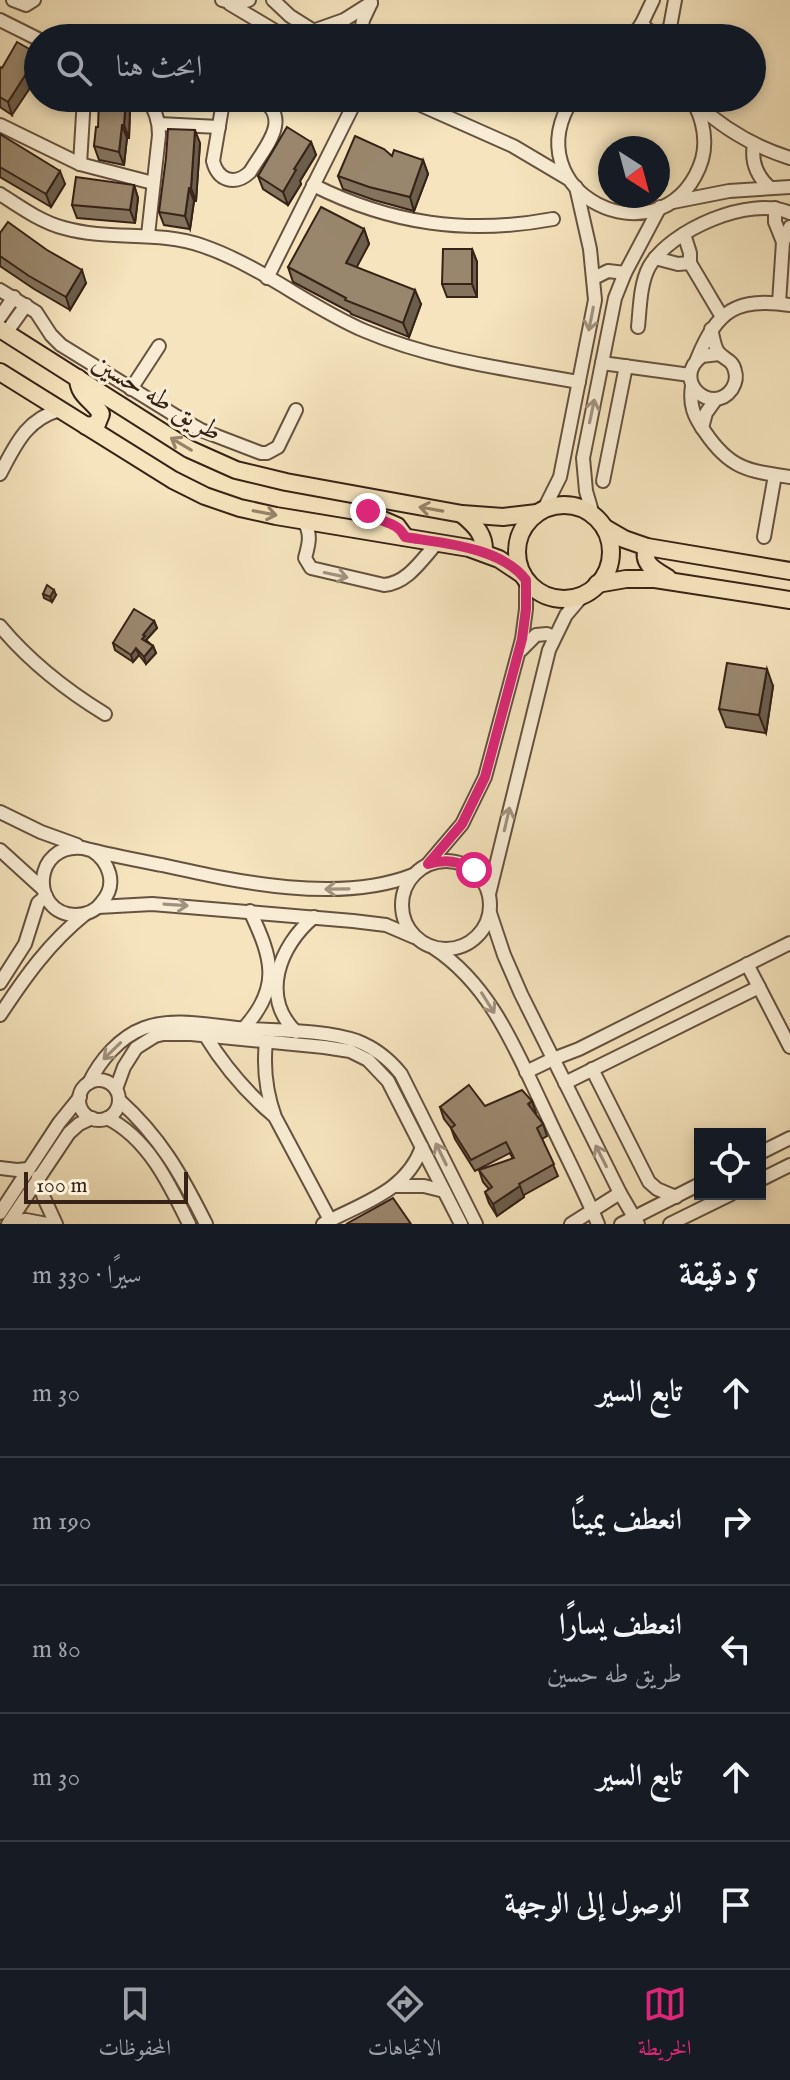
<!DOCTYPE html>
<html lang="ar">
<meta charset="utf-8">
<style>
body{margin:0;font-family:"IM FELL English",Amiri,serif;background:#20242c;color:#f1f3f6;direction:rtl}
.controls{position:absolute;right:24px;bottom:24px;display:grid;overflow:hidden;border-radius:0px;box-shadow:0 4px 12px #0003}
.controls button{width:72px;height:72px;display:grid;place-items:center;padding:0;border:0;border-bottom:2px solid #363941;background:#171b24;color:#f1f3f6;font:40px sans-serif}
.compass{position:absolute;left:598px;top:136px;width:72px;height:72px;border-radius:50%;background:#171b24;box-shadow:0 4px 12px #0003;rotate:144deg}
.scale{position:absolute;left:24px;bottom:20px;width:164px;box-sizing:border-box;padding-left:8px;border:4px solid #362217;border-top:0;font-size:22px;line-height:28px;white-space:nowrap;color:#362217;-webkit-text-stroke:6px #f8edd4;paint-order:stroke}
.stop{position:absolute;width:24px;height:24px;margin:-18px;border:6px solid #db2777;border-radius:50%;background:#fff}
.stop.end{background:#db2777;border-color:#fff;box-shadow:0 2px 8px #0008}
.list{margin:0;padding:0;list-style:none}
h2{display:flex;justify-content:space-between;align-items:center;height:104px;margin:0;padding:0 32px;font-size:34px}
h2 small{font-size:26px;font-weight:400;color:#9ea1a6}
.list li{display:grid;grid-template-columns:52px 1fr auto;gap:24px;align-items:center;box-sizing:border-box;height:128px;padding:0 32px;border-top:2px solid #363941}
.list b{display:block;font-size:30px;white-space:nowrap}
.list p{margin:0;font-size:26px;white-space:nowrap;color:#9ea1a6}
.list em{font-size:26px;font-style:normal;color:#9ea1a6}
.icon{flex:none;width:44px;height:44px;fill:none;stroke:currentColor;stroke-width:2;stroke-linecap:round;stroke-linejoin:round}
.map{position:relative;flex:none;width:790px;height:1224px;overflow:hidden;direction:ltr}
.search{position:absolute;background:#171b24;box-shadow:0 4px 12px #0003;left:24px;right:24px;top:24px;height:88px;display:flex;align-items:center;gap:20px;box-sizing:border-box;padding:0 28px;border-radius:44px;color:#9ea1a6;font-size:30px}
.sheet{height:744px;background:#171b24}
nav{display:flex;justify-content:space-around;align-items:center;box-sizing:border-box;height:112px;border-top:2px solid #363941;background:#171b24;font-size:22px;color:#9ea1a6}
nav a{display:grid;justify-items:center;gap:4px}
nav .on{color:#db2777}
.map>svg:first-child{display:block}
</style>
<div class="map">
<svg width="790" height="1224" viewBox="0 0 790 1224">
<rect width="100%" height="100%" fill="#f5e4bd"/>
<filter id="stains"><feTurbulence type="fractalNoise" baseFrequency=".0025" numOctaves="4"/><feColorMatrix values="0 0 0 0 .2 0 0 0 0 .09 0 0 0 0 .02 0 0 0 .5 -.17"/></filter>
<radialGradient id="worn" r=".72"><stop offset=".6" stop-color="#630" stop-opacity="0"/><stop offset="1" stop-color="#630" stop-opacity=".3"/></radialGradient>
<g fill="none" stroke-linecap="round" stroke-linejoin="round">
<g stroke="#665240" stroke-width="16">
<g id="minor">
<polyline points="13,0 26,5 34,0"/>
<polyline points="222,0 237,4 249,0"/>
<polyline points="273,0 290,16 325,38"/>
<polyline points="230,4 287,38"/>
<polyline points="0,20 38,39"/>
<path d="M642 23C648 33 659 36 669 29"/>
<polyline points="313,31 344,20 371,3"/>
<polyline points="360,38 363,20 371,3"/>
<polyline points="632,38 642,23 653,0"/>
<polyline points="668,38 675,0"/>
<path d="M147 98C155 110 159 120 159 135L148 235"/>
<path d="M228 98 222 108 213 161C218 181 235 186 250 172 264 148 295 117 258 98"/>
<polyline points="405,98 513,146 567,178"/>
<polyline points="458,98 504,102 540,98"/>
<path d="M573 98C512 193 658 263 699 168 709 145 704 119 691 98"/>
<path d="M697 104C724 129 755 147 790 158"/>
<polyline points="159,124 219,127"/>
<polyline points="0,125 80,164 153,183"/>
<path d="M754 144C751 161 756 175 769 187"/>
<polyline points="80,164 84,98"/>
<path d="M313 185C391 224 467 235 553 219"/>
<path d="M0 194C20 207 41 222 64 228 110 241 158 230 203 246 261 266 309 307 365 331 433 360 507 369 579 382"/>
<polyline points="673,202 729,191 790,187"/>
<polyline points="775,208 775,222 783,242"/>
<polyline points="684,234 690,253 690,263 722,317"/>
<polyline points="655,258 678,264 690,263"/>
<polyline points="267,278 357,98"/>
<polyline points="594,278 608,271 625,273"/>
<polyline points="0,290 36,312 51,335 61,345 176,416 201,430 261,453 267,453 278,447 296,410"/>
<polyline points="779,303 783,242 790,227"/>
<polyline points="0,317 14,297"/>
<path d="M638 327C640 308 640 284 649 267 670 230 750 195 790 213"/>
<path d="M711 329C713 335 714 348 719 353 725 360 733 360 735 371 737 377 735 384 732 389 712 417 670 380 702 356L719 354"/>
<polyline points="6,333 26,305"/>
<path d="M697 359C717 310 737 297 790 305"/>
<polyline points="602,363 690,375"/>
<path d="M692 386C689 405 694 417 705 432 730 469 748 471 790 477"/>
<polyline points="131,389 159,346"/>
<polyline points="702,428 706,413 716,399"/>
<path d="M0 474C15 446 26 419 60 410"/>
<polyline points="603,481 626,366"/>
<polyline points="544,509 560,477 595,300 590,249 576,187"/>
<polyline points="593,515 586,491 583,458 615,298 625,273 660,207"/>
<path d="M303 520C312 533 309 544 305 558L311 568 384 585C408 583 422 559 438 542"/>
<polyline points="764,537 775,475"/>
<path d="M0 626C30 662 66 690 105 714"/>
<polyline points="521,650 536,635 547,634 554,637"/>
<polyline points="0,812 41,832 77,845"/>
<polyline points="0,850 43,889"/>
<path d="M91 850C109 861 118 884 102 902 96 911 85 915 75 915 29 913 33 842 83 848 109 855 136 860 162 865 238 882 339 904 413 875"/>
<circle cx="446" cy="905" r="44"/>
<polyline points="428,864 462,824 485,777 522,639 526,609 526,580"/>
<polyline points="489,894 549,650 566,615 583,595"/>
<polyline points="98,907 152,904 353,921 386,925 414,937"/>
<polyline points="490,913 504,955 521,994 620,1193 638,1224"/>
<path d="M434 948C492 986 517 1053 546 1113 563 1150 582 1186 598 1224"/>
<polyline points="747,964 790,1047"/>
<polyline points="0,983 25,944 38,903 46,896"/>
<path d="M0 1015C25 977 49 943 85 914"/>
<path d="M243 1029C282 987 272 958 250 911"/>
<path d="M296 1032C260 997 279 946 314 917"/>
<path d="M205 1035C224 1066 246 1092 273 1115"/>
<path d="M266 1042C263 1069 266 1092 275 1117L330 1220"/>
<polyline points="592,1069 649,1182 657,1189 676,1197"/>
<polyline points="526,1072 553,1059 579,1049 790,943"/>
<circle cx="99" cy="1100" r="20"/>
<path d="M89 1083C100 1060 120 1037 144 1028 176 1016 215 1027 248 1029 282 1031 325 1030 357 1041 375 1048 389 1059 401 1074L476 1224"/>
<polyline points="565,1083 759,987"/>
<polyline points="116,1089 124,1067 136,1048 155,1036 163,1034 191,1034 324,1047 350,1051 368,1060 388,1081 461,1224"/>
<path d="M119 1100C161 1138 181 1174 206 1224"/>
<path d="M107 1118C148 1138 170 1185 189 1224"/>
<polyline points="760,1153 790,1138"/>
<polyline points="0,1168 17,1170 28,1169"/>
<polyline points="38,1177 44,1198 56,1224"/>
<polyline points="760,1180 790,1165"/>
<polyline points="396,1186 424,1186 444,1191"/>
<polyline points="0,1213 59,1123 80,1097"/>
<polyline points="10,1221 26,1220 47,1224"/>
<polyline points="8,1224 69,1133 79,1124 92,1118"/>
<path d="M323 1224C362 1203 406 1192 422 1147"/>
<polyline points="571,1224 620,1193"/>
<polyline points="621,1224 700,1184"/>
<polyline points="670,1224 731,1194"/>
</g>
</g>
<g stroke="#362217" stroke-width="20">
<g id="major">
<polyline points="0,329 189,449 236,470 286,482 462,514 503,517 537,513"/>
<polyline points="0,372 173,480 205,496 240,508 276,516 469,548 499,559 523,575"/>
<path d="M78 378C78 396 93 400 101 414L97 424 86 426"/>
<polyline points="377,499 372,501 368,505 369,514 397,526 405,537"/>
<circle cx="564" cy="552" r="47"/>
<path d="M463 515C476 526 485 535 484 553"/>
<polyline points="605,528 624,539 647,547 790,571"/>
<path d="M647 547C641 564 655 570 668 578"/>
<polyline points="597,584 626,579 655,579 790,600"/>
</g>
</g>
<use href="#minor" stroke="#f8edd4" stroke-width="12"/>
<use href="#major" stroke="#f5e4bd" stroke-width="16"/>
</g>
<g fill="#84745e" stroke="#362217" stroke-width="2">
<polygon points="0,67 12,115 0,107"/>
<polygon points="130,110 129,138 127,138 124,165 99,160 94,146 98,127"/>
<polygon points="0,134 65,184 51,207 0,177"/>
<polygon points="311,142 316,155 300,181 301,184 288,205 263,189 258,176"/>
<polygon points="200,143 196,201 194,201 190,229 164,225 159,212"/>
<polygon points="392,156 423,160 428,174 414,211 374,200 343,189 338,176"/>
<polygon points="134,185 138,198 135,223 77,218 72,205"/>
<polygon points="364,229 369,244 356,267 421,304 409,337 351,314 350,312 293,282 288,267"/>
<polygon points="0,233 86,283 70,310 34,289 0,266"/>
<polygon points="472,249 477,262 477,297 447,297 442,284"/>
<polygon points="43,594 56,595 52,602 44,598"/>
<polygon points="154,621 157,628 146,640 153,646 156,653 146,664 139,655 133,662 115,650 113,643"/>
<polygon points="773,686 766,733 726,727 719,709"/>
<polygon points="532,1101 535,1113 543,1124 547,1136 542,1139 558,1176 524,1195 524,1197 497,1216 489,1203 485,1192 489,1189 483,1182 479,1170 513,1159 510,1153 475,1171 455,1139 451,1128 444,1119 440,1107 485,1106"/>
</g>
<g fill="#6b5e4c" stroke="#362217" stroke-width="2">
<polygon points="38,55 38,76 12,115 8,102"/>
<polygon points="126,98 130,110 129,138 124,125"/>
<polygon points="122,125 127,138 124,165 119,152"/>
<polygon points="195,130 200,143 196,201 191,188"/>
<polygon points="311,142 316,155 300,181 301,184 288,205 283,192 294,169"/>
<polygon points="423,160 428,174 414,211 410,197"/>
<polygon points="60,171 65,184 51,207 46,194"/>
<polygon points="134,185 138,198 135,223 130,210"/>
<polygon points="189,188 194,201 190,229 185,216"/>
<polygon points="364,229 369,244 351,278 346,263"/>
<polygon points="472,249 477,262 477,297 472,284"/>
<polygon points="82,270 86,283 70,310 66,297"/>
<polygon points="415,290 421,304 409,337 403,323"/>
<polygon points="54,590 56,595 52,602 50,597"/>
<polygon points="154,621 157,628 146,640 147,643 142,639 143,635"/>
<polygon points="153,646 156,653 146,664 144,657"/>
<polygon points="136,648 139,655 133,662 131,655"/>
<polygon points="767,669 773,686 766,733 759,715"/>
<polygon points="532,1101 536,1113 532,1115 528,1104"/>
<polygon points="520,1186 524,1197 497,1216 493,1204"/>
</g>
<g fill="#99876d" stroke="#362217" stroke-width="2">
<polygon points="17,42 38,54 38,55 8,102 0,97 0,67 2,68"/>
<polygon points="99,98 126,98 124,125 122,125 119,152 94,146 96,127 98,127"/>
<polygon points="287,127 311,142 294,169 296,170 283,192 258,176"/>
<polygon points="168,129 195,130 191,188 189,188 185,216 159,212 166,158"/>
<polygon points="0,134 60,171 46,194 0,167"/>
<polygon points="355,136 384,149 392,156 394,150 423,160 410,197 369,187 338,176"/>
<polygon points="76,177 134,185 130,210 72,205"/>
<polygon points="321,207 364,229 346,263 415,290 403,323 345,300 346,298 288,267"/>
<polygon points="8,222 47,250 82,270 66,297 29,276 0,256 0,233"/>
<polygon points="443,249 472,249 472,284 442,284"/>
<polygon points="47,585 54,590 50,597 43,594"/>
<polygon points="134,609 154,621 143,635 145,636 142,639 153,646 144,657 136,648 131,655 113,643"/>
<polygon points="727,663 767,669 759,715 719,709"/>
<polygon points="469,1085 485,1106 522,1090 532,1101 528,1104 543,1124 537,1128 554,1164 519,1184 520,1186 493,1204 485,1192 492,1187 479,1170 514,1158 506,1142 471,1160 451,1128 455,1125 440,1107"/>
<polygon points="393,1198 411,1224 346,1224"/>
</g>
<defs><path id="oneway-shaft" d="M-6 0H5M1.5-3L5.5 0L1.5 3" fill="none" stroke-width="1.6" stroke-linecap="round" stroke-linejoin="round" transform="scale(2)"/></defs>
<g stroke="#a1927f">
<use href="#oneway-shaft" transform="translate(591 319) rotate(101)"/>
<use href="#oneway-shaft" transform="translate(592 411) rotate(-78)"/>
<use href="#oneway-shaft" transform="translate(336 575) rotate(12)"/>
<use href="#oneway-shaft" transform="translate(507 819) rotate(-77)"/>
<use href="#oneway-shaft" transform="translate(337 889) rotate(179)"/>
<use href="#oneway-shaft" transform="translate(176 905) rotate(4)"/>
<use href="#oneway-shaft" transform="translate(488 1003) rotate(58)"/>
<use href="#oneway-shaft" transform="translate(112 1051) rotate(136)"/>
<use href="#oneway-shaft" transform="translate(441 1154) rotate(-116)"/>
<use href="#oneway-shaft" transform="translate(601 1156) rotate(-117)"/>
</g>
<g stroke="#96836a">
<use href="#oneway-shaft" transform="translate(181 444) rotate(-149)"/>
<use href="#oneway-shaft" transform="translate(431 509) rotate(-170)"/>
<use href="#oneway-shaft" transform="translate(265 513) rotate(11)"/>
</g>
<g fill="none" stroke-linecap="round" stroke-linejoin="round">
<path stroke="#db2777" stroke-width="10" d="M368 511C379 525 396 519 405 537 442 543 501 547 526 580V609L522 639 485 777 462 824 428 864C446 859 459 861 474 870"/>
</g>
<g text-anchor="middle" stroke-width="6" stroke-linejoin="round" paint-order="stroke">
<g font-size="28" fill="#362217" stroke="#f8edd4">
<text transform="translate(158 396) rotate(31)" y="10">طريق طه حسين</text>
</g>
</g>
<rect width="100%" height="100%" filter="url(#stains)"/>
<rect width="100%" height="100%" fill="url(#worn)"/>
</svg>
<div class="controls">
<button><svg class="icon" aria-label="locate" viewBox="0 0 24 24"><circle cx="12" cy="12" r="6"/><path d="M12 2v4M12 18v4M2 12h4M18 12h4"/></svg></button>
</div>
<svg class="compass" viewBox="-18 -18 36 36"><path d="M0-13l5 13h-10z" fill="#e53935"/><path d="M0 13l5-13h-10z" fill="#9ea1a6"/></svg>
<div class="scale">100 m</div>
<div class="stop" style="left:474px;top:870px"></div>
<div class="stop end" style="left:368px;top:511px"></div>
<div class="search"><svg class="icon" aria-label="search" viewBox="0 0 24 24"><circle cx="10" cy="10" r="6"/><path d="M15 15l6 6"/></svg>ابحث هنا</div>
</div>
<section class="sheet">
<h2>5 دقيقة<small>سيرًا · 330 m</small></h2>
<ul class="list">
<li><svg class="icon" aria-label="ahead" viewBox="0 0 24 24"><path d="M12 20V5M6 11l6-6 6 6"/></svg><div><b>تابع السير</b></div><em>30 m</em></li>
<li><svg class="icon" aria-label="right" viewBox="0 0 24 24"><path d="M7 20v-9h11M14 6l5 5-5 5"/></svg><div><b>انعطف يمينًا</b></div><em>190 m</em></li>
<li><svg class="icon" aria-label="left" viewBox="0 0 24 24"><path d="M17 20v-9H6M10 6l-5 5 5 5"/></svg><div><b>انعطف يسارًا</b><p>طريق طه حسين</p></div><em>80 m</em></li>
<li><svg class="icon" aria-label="ahead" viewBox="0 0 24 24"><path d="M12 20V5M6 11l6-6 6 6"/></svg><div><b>تابع السير</b></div><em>30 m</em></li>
<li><svg class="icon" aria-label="arrive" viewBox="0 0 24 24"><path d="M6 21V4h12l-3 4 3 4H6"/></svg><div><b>الوصول إلى الوجهة</b></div></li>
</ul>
</section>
<nav>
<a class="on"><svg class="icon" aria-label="map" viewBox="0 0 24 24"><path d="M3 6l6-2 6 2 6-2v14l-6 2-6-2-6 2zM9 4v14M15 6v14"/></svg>الخريطة</a>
<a><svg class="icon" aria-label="directions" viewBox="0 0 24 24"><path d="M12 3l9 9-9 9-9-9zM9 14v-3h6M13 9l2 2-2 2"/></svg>الاتجاهات</a>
<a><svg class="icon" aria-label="saved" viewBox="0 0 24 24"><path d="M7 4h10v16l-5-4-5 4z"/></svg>المحفوظات</a>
</nav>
